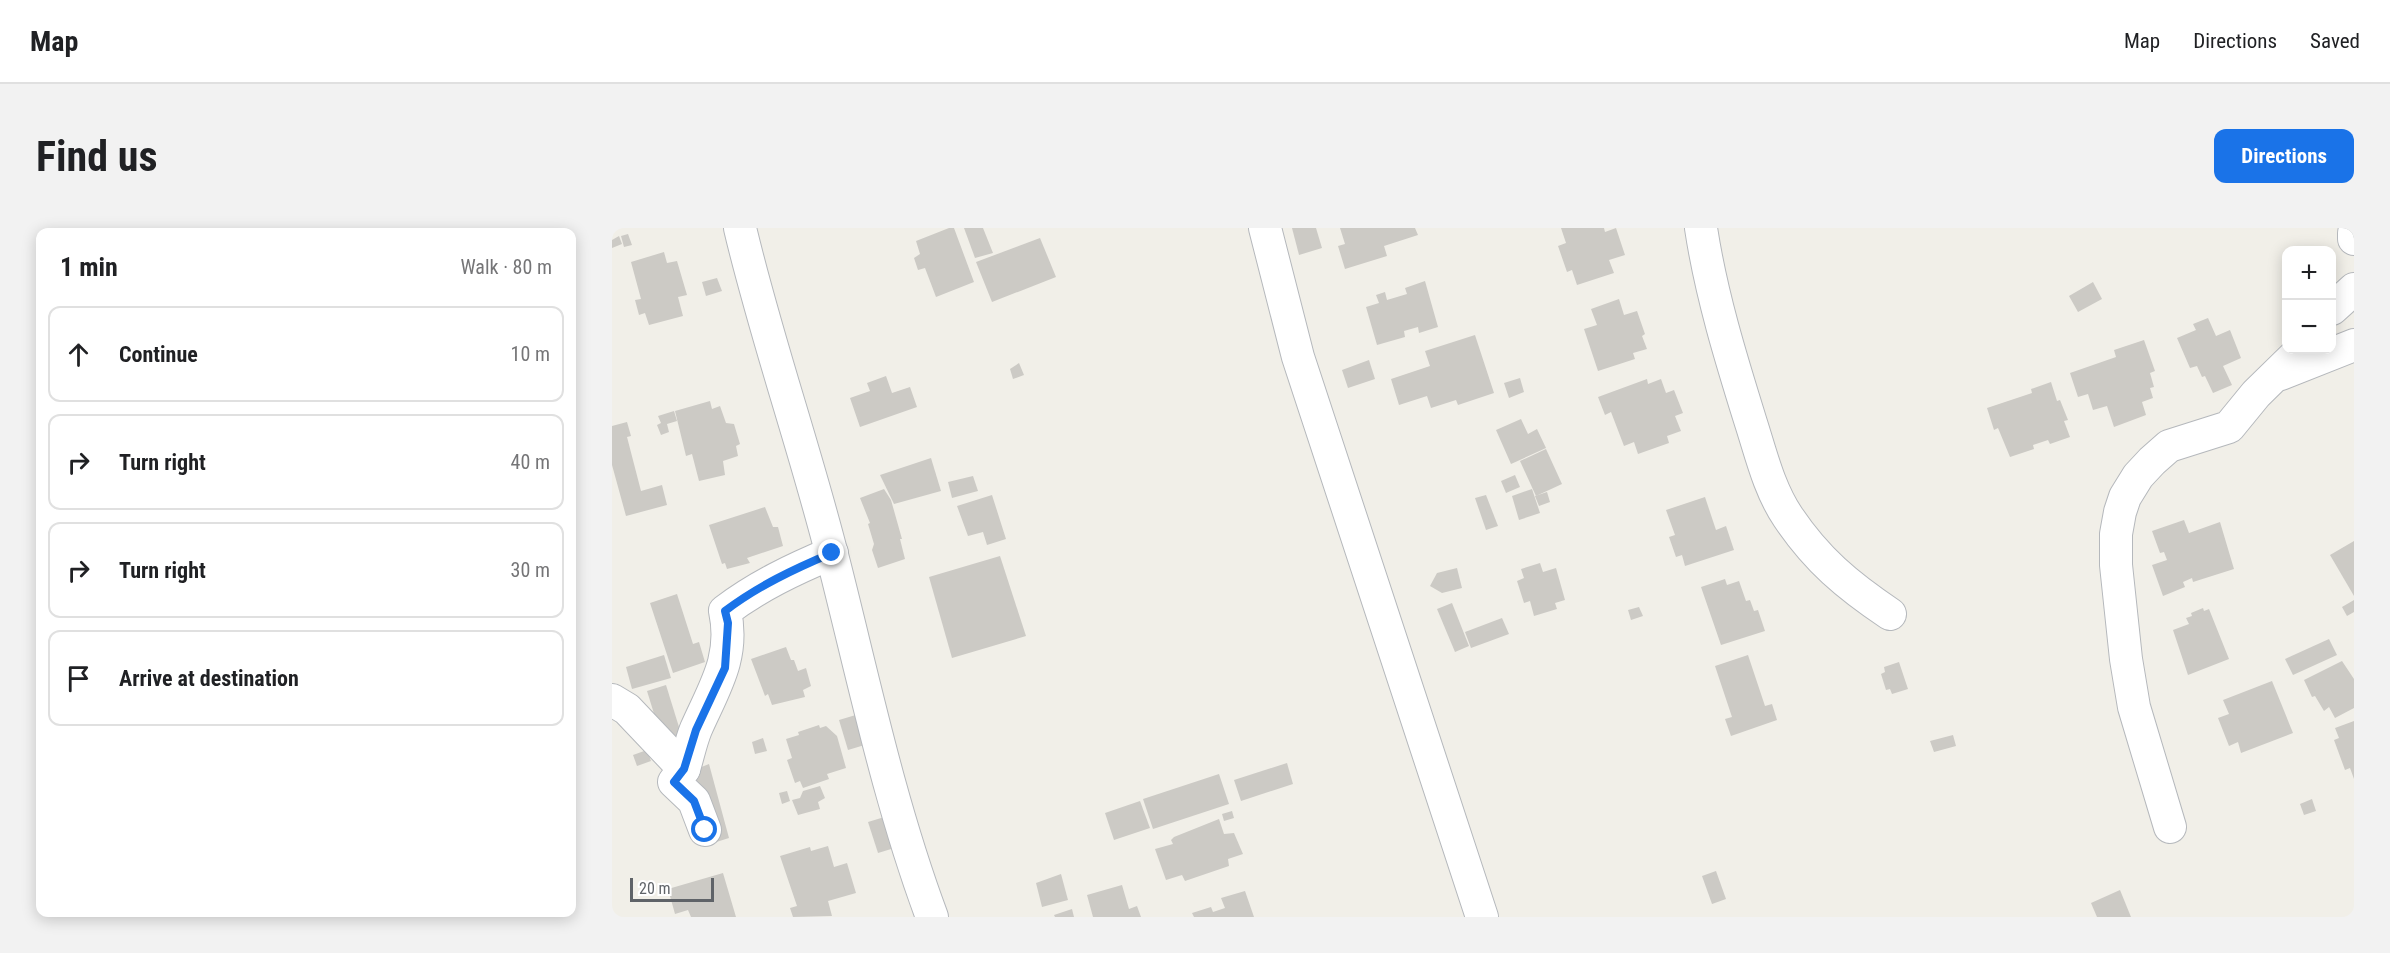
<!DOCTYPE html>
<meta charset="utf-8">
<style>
body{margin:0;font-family:"Roboto Condensed",sans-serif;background:#f2f2f2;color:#202124}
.controls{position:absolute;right:18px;top:18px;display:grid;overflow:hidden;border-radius:12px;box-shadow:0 3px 15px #0003}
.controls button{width:54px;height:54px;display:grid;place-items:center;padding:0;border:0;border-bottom:2px solid #e0e0e0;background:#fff;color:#202124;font:30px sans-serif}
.scale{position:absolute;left:18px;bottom:15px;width:84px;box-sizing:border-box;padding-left:6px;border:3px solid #5f6368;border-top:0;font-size:16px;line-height:21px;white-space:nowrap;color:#5f6368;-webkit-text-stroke:4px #fff;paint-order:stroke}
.stop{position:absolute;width:18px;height:18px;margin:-14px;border:4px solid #1a73e8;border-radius:50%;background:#fff}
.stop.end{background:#1a73e8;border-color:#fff;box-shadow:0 2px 6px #0008}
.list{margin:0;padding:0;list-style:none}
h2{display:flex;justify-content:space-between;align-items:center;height:78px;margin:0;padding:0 24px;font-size:26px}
h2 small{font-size:20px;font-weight:400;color:#757577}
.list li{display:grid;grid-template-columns:39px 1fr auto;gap:18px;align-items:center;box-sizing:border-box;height:96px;margin:0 12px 12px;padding:0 12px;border:2px solid #e0e0e0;border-radius:12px}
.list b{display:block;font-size:22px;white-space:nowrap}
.list em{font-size:20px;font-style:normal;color:#757577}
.icon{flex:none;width:33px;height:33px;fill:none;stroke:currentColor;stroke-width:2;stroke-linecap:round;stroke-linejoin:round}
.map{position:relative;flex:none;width:1742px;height:689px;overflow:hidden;border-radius:12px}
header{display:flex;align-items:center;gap:36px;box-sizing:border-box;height:84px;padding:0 30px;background:#fff;border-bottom:2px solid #e0e0e0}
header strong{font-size:28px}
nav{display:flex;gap:33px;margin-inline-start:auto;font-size:21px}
.intro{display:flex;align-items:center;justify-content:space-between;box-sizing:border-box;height:144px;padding:0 36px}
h1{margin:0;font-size:42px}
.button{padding:15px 27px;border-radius:12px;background:#1a73e8;color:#fff;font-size:21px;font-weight:700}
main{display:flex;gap:36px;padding:0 36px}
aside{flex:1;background:#fff;border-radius:12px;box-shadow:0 3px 15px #0003}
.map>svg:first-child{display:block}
</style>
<header>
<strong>Map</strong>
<nav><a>Map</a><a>Directions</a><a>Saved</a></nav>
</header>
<div class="intro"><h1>Find us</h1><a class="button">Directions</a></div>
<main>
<aside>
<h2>1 min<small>Walk · 80 m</small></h2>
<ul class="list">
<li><svg class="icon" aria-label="ahead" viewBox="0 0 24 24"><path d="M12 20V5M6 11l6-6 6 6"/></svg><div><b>Continue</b></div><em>10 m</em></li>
<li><svg class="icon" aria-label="right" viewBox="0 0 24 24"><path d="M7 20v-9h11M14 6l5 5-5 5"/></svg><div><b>Turn right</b></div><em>40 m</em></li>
<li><svg class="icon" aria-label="right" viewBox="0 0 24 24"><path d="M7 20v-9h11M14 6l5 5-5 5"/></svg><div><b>Turn right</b></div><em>30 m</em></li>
<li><svg class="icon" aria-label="arrive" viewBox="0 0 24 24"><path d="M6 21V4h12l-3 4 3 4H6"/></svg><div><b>Arrive at destination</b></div></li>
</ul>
</aside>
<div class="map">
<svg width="1742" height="689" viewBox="0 0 1742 689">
<rect width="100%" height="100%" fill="#f1efe8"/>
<g fill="#cccac5">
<polygon points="337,0 342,0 362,54 324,69 313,40 306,42 302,30 308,26 304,13"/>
<polygon points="352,0 371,0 381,25 363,30"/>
<polygon points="680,0 704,0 710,20 687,27"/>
<polygon points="728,0 803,0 806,7 772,18 775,28 733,41 726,18 733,16"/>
<polygon points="949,0 992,0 993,4 1004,0 1013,27 997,32 1002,45 965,57 960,42 955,44 946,18 954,15"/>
<polygon points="16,6 20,17 12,19 9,8"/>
<polygon points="7,8 10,16 0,20 0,12"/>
<polygon points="428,10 444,49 380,74 364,34"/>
<polygon points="52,24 55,35 65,33 75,67 66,69 71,88 37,97 33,85 27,87 23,72 29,71 19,34"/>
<polygon points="105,50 110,63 94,68 90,54"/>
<polygon points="813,53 826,99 807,105 806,99 792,103 793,109 765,117 754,79 767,75 764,67 773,64 775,72 795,66 793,60"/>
<polygon points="1481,54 1490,71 1466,84 1457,68"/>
<polygon points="1007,71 1012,87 1025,83 1033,106 1030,108 1035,121 1021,125 1023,131 986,143 972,101 985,97 979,81"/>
<polygon points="1596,90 1604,108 1618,102 1629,130 1611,138 1620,157 1601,165 1593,148 1590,149 1585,138 1578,140 1565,110 1584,102 1581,96"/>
<polygon points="863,107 882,165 846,177 844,172 819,180 815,168 787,177 779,151 818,138 813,123"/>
<polygon points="1532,112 1543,143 1538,145 1542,159 1538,160 1541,170 1530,174 1534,187 1502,199 1495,178 1481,182 1476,166 1466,169 1458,145 1504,129 1502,122"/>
<polygon points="757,132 763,151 736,160 730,142"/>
<polygon points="407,135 412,147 401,151 398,141"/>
<polygon points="274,148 280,165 298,159 305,179 248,199 238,170 258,163 255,155"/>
<polygon points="908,150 912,164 897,170 892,155"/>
<polygon points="1035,151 1036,156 1049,151 1054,165 1062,162 1071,185 1063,188 1069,203 1055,208 1057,215 1026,226 1022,214 1012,218 999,184 993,187 986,169"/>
<polygon points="1439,154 1445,173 1448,172 1456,192 1452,193 1458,209 1438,216 1436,212 1421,217 1422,221 1398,229 1386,200 1382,202 1375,180 1420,165 1419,161"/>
<polygon points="98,173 100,181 108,178 114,195 122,196 128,216 124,218 126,228 111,233 113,247 87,253 80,226 74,228 63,183"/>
<polygon points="62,183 65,193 55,196 57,204 49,207 45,197 49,195 46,188"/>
<polygon points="909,191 916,206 925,201 934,220 899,236 884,202"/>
<polygon points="15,194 19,208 15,209 29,263 50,257 55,277 14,288 0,237 0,198"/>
<polygon points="934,221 950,256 924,268 908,233"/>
<polygon points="319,230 329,263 282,276 268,247"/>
<polygon points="903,247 908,259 894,265 889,253"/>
<polygon points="361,248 366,263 340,270 336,254"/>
<polygon points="272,261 279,272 290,311 288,311 293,331 266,340 260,322 262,316 256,296 258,295 248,270"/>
<polygon points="920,261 928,285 907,292 900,268"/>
<polygon points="935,264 938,274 927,278 923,268"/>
<polygon points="380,267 394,311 375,317 371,304 356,308 345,278"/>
<polygon points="874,267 886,298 874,302 863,270"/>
<polygon points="1093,269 1104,302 1114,298 1122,322 1073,338 1070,327 1064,329 1057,309 1063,307 1054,282"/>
<polygon points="153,279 161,299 166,299 171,318 135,330 138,335 115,341 113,335 110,336 97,297"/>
<polygon points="1572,292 1577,305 1608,294 1622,341 1581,354 1580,350 1571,354 1573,359 1551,368 1540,337 1555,332 1552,324 1548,325 1540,303"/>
<polygon points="1742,313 1742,368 1718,327"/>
<polygon points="388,328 414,408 340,430 317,349"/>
<polygon points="928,335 931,344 944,340 953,372 943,375 945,381 922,388 918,373 912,375 905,353 912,350 909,341"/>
<polygon points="845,340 850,360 830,365 818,358 825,345"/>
<polygon points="1113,351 1115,357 1127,353 1134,373 1138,372 1142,383 1146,382 1153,403 1109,417 1089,359"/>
<polygon points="65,366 81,416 87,414 93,434 61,445 38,375"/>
<polygon points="1742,372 1742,384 1735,388 1730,379"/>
<polygon points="840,375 857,418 843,424 825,381"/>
<polygon points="1027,379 1031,388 1019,392 1016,382"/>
<polygon points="1591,380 1592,383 1597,381 1617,431 1576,447 1561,402 1577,396 1574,390 1580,388 1579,385"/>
<polygon points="890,390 897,406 859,420 853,404"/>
<polygon points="1717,411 1725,427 1681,447 1673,431"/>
<polygon points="174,419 179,432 182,432 186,443 194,440 199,458 191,462 193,469 160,477 156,466 153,468 139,431"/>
<polygon points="52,427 59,450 20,461 14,439"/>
<polygon points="1136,427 1153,478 1160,476 1165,492 1119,508 1113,491 1120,489 1103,438"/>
<polygon points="1730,433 1742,451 1742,480 1723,490 1717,479 1712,483 1703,468 1700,469 1692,452"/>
<polygon points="1287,434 1296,461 1280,466 1278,461 1274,462 1269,446 1273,444 1272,439"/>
<polygon points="1660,453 1681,505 1629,525 1626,514 1617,518 1606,490 1617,486 1611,472"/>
<polygon points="54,457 71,512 52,518 35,463"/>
<polygon points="247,486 256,516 236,522 227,492"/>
<polygon points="1742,493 1742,551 1738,540 1733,542 1722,512 1727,510 1723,500"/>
<polygon points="207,497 208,500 214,498 225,508 234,540 215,546 217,551 191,560 188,553 183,555 175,532 180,530 174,511 187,507 186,504"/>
<polygon points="1341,507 1344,518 1322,524 1318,513"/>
<polygon points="151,510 155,523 143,526 140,514"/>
<polygon points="35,522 39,533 25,538 21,527"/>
<polygon points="675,535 681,556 629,573 622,552"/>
<polygon points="97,536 117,610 98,616 82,542"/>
<polygon points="607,546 617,576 541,601 531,571"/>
<polygon points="208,558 213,570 206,574 208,581 186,587 180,572 188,570 191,563"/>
<polygon points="175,563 178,573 170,576 167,565"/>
<polygon points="1700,571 1704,583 1692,587 1688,576"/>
<polygon points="528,573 538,600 502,612 493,585"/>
<polygon points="620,583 622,590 612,593 610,586"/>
<polygon points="279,587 289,618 266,625 256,594"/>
<polygon points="607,591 612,606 622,605 631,626 616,631 617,638 573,653 570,647 554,652 543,621 561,616 559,612 562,609"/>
<polygon points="216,618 222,639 235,635 244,665 216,673 220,688 181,689 178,680 185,678 168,628 198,619 199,623"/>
<polygon points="1104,643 1114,671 1100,676 1090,648"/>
<polygon points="111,645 124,689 79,689 76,682 63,686 56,661"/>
<polygon points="449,646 456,672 430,679 424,655"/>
<polygon points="510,657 517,681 525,678 529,689 481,689 475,667"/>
<polygon points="1508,662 1519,689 1485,689 1479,675"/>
<polygon points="633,663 642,689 582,689 580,685 599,679 601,684 613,680 609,670"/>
<polygon points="460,681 462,689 443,689 442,687"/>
</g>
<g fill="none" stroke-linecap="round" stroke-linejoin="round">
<g stroke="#b5b8bc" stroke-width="34">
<g id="minor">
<path d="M128 0C154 110 192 217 220 327 251 448 276 571 320 689"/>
<polyline points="653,0 686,129 870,689"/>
<path d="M1089 0C1099 66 1119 131 1139 195 1149 226 1157 261 1176 289 1205 332 1235 357 1278 386"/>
<polyline points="1742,5 1742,11"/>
<polyline points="1720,81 1742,61"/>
<polyline points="1669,146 1742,117"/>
<polyline points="0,472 15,481 72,541 62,554 82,573 93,602"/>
<path d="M72 541C76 528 79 513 84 501 102 460 123 430 113 383 146 358 182 341 220 325"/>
<polyline points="1558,599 1522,479 1514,431 1504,337 1504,306 1508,284 1513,269 1526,248 1540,233 1557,218 1617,199 1644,166 1689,122"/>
</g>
</g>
<use href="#minor" stroke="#fff" stroke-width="32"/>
</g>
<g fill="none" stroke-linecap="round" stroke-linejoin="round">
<path stroke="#1a73e8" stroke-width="8" d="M93 602 82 573 62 554 72 541 84 502 113 440 116 395 113 383C146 358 182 341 220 325"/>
</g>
</svg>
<div class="controls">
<button>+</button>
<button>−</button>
</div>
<div class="scale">20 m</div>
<div class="stop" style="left:93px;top:602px"></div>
<div class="stop end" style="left:220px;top:325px"></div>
</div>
</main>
